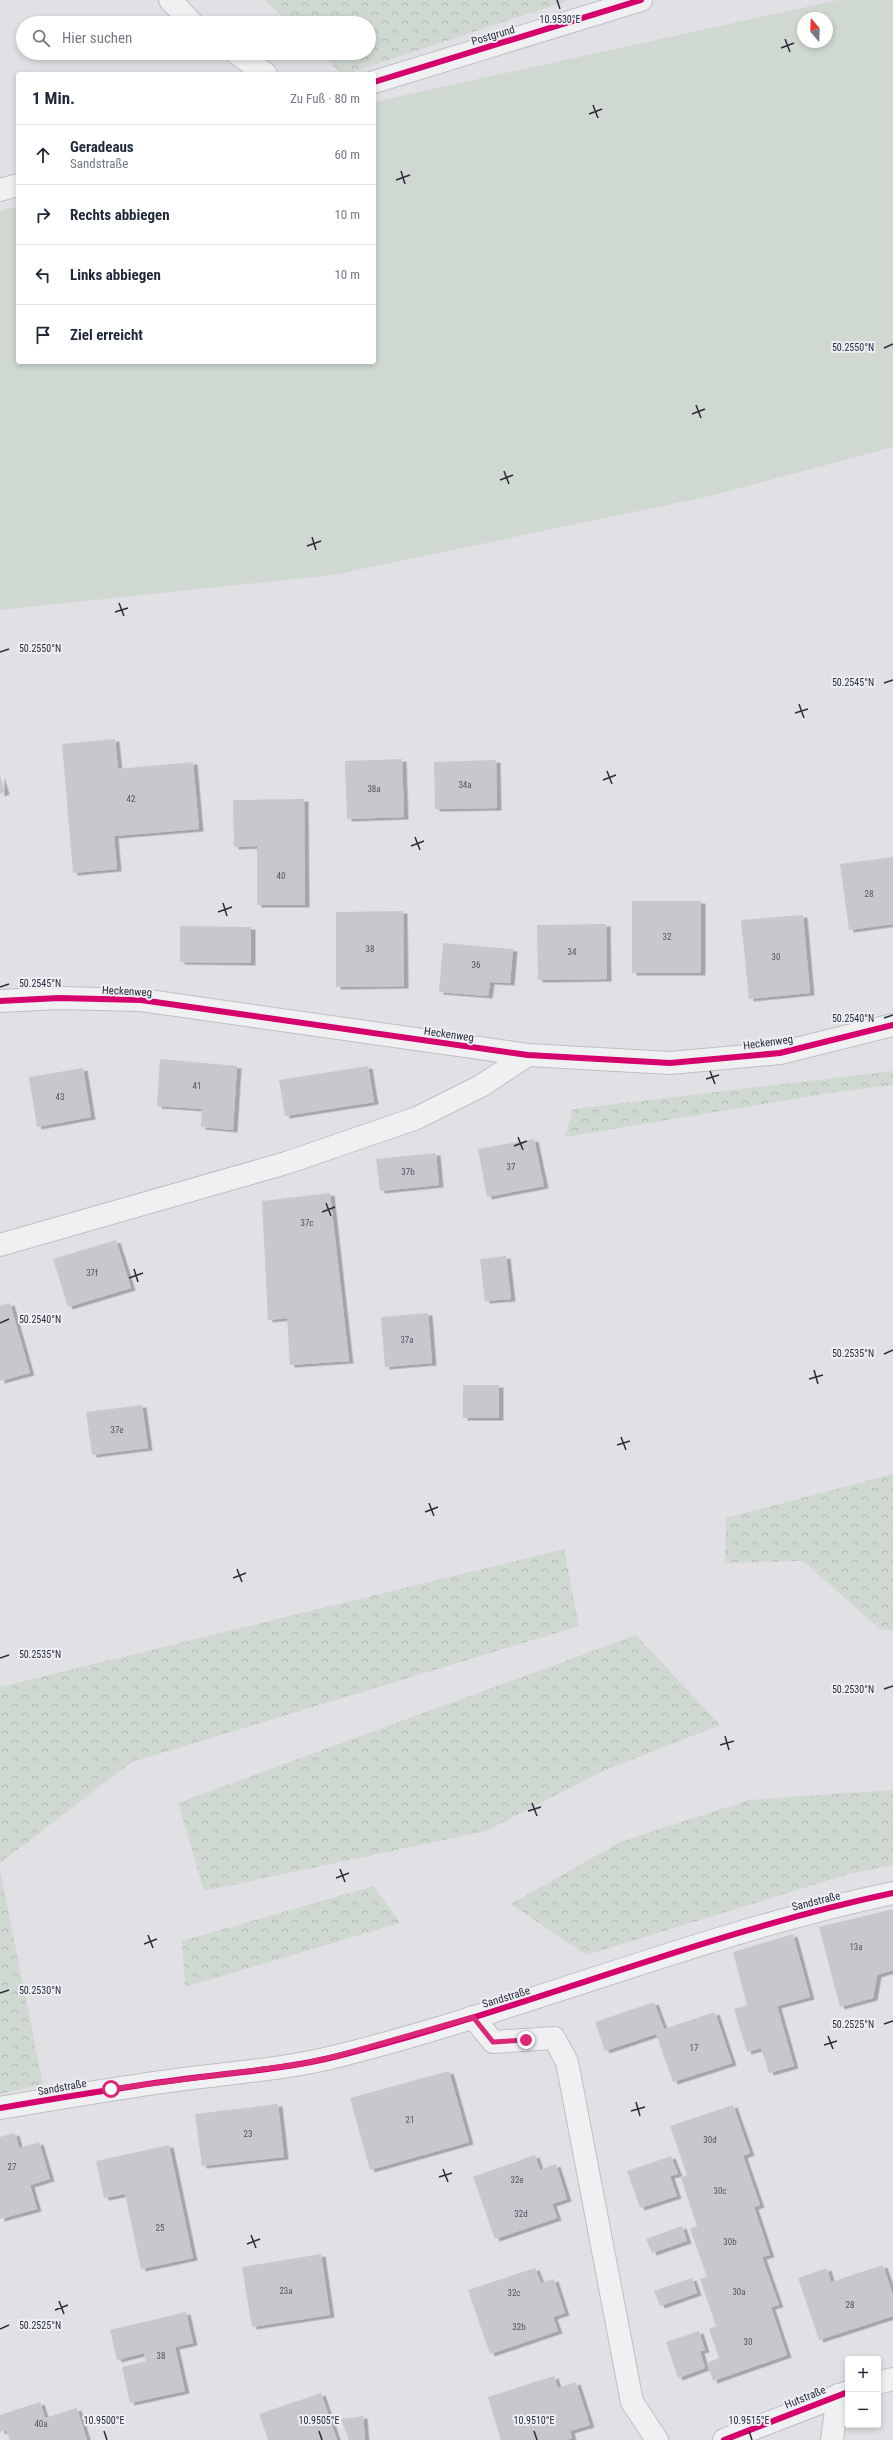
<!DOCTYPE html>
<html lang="de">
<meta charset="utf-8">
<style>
body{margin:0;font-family:"Roboto Condensed",sans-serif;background:#f6f6f7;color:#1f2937}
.controls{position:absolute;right:12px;bottom:12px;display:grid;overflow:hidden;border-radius:4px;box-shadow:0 2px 6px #0003}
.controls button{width:36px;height:36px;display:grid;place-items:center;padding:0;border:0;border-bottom:1px solid #e0e1e3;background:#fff;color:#1f2937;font:20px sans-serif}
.compass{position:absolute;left:797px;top:12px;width:36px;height:36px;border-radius:50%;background:#fff;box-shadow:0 2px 6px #0003;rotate:341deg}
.stop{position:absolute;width:12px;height:12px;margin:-9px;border:3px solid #db2777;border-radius:50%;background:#fff}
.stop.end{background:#db2777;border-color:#fff;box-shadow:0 1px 4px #0008}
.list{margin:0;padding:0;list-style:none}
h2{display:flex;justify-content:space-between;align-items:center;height:52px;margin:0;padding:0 16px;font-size:17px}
h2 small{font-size:13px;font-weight:400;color:#747a83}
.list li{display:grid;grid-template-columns:26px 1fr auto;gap:12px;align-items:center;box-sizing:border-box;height:60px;padding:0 16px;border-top:1px solid #e0e1e3}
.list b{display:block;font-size:15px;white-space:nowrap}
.list p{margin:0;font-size:13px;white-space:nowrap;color:#747a83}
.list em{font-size:13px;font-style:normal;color:#747a83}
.icon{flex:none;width:22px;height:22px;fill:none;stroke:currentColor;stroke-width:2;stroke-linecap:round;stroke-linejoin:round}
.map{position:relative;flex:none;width:893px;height:2440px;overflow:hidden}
.search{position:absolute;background:#fff;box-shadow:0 2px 6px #0003;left:16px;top:16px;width:360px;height:44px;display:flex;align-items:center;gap:10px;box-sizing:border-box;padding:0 14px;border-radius:22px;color:#747a83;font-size:15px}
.panel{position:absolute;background:#fff;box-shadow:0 2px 6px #0003;left:16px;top:72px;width:360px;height:292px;border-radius:4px}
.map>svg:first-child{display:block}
</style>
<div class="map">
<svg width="893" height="2440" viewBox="0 0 893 2440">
<defs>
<pattern id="forest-crowns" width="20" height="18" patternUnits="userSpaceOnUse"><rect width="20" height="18" fill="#cfd8d1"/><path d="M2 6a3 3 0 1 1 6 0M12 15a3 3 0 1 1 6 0" fill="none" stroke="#b2bab4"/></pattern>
<filter id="shadow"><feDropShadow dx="4.5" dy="2.5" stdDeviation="0" flood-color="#0004"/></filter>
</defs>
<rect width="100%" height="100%" fill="#e1e1e5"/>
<path fill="#cfd8d1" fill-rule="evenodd" d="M838 0H893V447L710 496 333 575 0 610V211L18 206V362H374V102ZM803 18H827V42H803Z"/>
<g fill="url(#forest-crowns)">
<polygon points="265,0 570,0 346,74 341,74 320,53 369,53 369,23 289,23"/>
<polygon points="893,1071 893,1085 830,1093 565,1137 573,1109"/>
<polygon points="893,1474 893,1630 881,1630 803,1561 725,1563 726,1518"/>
<polygon points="564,1549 579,1626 132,1762 0,1863 0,1687"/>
<polygon points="636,1635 720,1725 603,1771 486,1831 204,1891 178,1803"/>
<polygon points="893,1790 893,1865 849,1874 586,1955 511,1904 620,1842 749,1800"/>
<polygon points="0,1870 43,2084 0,2094"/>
<polygon points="374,1886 400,1923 185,1987 182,1941"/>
</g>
<g fill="#c7c8cc" filter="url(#shadow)">
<polygon points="115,739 118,769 193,762 199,829 114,836 117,869 73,873 62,744"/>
<polygon points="402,759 404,817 347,819 345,761"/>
<polygon points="496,760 497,808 435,809 434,762"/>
<polygon points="0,775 5,792 0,794"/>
<polygon points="304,799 305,905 257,905 257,846 234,847 233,800"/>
<polygon points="893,857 893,924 849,930 840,864"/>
<rect x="632" y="901" width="69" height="72"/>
<polygon points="403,911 404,986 336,987 336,912"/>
<polygon points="803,915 810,993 749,999 741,920"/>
<polygon points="606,924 607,979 538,980 537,925"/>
<polygon points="180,926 251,927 251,963 180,962"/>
<polygon points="443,943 513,949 510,983 490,982 488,996 439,992"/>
<polygon points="160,1059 237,1066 233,1130 201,1127 202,1109 157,1106"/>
<polygon points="368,1066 374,1102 285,1116 279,1080"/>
<polygon points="83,1068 91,1117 37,1127 29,1077"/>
<polygon points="534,1139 544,1186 487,1197 478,1149"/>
<polygon points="436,1153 439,1185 380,1191 376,1159"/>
<polygon points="330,1193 349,1361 290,1365 287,1318 268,1320 262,1201"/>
<polygon points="116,1240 131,1288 68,1307 53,1259"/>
<polygon points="506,1256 511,1299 485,1301 480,1259"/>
<polygon points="10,1303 30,1373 0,1381 0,1306"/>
<polygon points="428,1313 432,1363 385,1367 381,1317"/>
<rect x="463" y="1385" width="36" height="33"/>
<polygon points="142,1405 148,1448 92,1455 86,1412"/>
<polygon points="893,1909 893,1970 877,1975 873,1998 840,2007 819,1927"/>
<polygon points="793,1934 810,1997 777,2006 794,2066 769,2073 761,2048 747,2052 734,2009 747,2005 733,1952"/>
<polygon points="654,2002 664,2029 715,2012 732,2063 673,2082 656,2034 605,2051 595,2022"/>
<polygon points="449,2071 469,2142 370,2170 350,2098"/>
<polygon points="278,2104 284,2157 202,2166 195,2114"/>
<polygon points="733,2105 750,2153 743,2156 760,2205 754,2207 770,2255 762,2257 779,2305 771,2307 787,2355 713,2381 707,2363 719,2358 709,2329 716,2326 700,2279 707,2277 690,2229 697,2226 681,2178 687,2175 670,2126"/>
<polygon points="15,2133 19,2148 39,2142 50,2179 30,2185 37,2209 0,2219 0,2137"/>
<polygon points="169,2145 193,2258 141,2269 125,2194 104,2198 96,2161"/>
<polygon points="535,2155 540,2170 556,2164 567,2199 552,2204 557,2218 495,2239 473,2177"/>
<polygon points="671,2156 678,2174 670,2176 677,2196 640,2208 627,2171"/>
<polygon points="682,2226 687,2241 652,2253 646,2239"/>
<polygon points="321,2254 330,2315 252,2327 242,2267"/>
<polygon points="883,2265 893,2295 893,2316 819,2340 798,2278 827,2268 831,2282"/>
<polygon points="535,2268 541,2283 554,2279 565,2313 553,2317 558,2331 490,2354 468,2290"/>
<polygon points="692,2278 697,2293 660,2306 654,2291"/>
<polygon points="186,2312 193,2343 175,2347 185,2391 130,2403 122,2367 146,2361 144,2353 117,2360 110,2330"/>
<polygon points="699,2331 705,2350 700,2351 705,2368 678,2378 666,2342"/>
<polygon points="554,2376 558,2388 576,2382 590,2425 570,2431 572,2438 566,2440 501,2440 488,2397"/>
<polygon points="321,2393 337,2440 268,2440 259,2414"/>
<polygon points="40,2402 45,2418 77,2408 87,2440 10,2440 6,2430 0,2432 0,2415"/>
<polygon points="363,2416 365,2440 349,2440 341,2419"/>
</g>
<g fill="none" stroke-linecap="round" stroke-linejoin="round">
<g stroke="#bfbfc3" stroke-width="24">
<g id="minor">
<polyline points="170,0 192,23"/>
<polyline points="236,53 266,74"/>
<polyline points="374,82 641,0"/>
<polyline points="0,190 18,185"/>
<polyline points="0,1001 59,998 141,1000 528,1055 670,1063 780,1053 893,1025"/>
<polyline points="0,1245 286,1163 417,1118 481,1086 528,1055"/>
<polyline points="473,2017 493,2042 554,2038 567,2062 632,2402 657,2440"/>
<path d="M0 2108C64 2097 128 2086 192 2078 240 2072 291 2068 338 2056 525 2009 704 1933 893 1893"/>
<polyline points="878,2383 893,2379"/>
<polyline points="724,2440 848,2392"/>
<polyline points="832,2440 838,2395"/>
</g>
</g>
<use href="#minor" stroke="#eff0f2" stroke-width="22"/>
<g stroke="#eeeff4" stroke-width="8">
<g id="cycleway">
<polyline points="374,82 641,0"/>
<polyline points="0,1001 59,998 141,1000 528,1055 670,1063 780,1053 893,1025"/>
<path d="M0 2108C64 2097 128 2086 192 2078 240 2072 291 2068 338 2056 525 2009 704 1933 893 1893"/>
<polyline points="724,2440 848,2392"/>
</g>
</g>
<use href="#cycleway" stroke="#d6006c" stroke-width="6"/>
</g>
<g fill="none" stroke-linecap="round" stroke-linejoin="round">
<polyline stroke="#db2777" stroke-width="5" points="111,2089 301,2064 337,2056 473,2017 493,2042 526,2040"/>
</g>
<path fill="none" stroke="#292c3c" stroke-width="1.5" d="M557 0 560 9M785 39 790 52M781 48 794 43M593 105 598 118M589 114 602 109M401 171 405 184M396 180 410 175M884 348 893 344M696 405 701 418M692 414 705 409M504 471 509 484M500 480 513 475M312 537 316 550M307 546 321 541M119 603 124 616M115 612 128 608M0 652 9 649M884 683 893 680M799 704 804 718M795 713 808 709M607 771 612 784M603 780 616 775M415 837 420 850M411 846 424 841M223 903 227 916M218 912 232 907M0 987 9 984M884 1018 893 1015M710 1071 715 1084M706 1079 719 1075M518 1137 523 1150M514 1146 527 1141M326 1203 331 1216M322 1212 335 1207M134 1269 138 1282M129 1278 143 1273M0 1323 9 1319M884 1354 893 1350M814 1370 818 1384M809 1379 823 1375M621 1437 626 1450M617 1445 630 1441M429 1503 434 1516M425 1512 438 1507M237 1569 242 1582M233 1578 246 1573M0 1658 9 1655M884 1689 893 1686M725 1736 729 1750M720 1745 734 1741M532 1803 537 1816M528 1811 541 1807M340 1869 345 1882M336 1878 349 1873M148 1935 153 1948M144 1944 157 1939M0 1993 9 1990M884 2024 893 2021M828 2036 833 2049M824 2045 837 2041M636 2102 640 2116M631 2111 645 2107M443 2169 448 2182M439 2177 452 2173M251 2235 256 2248M247 2244 260 2239M59 2301 64 2314M55 2310 68 2305M0 2329 9 2325M104 2431 107 2440M319 2431 322 2440M534 2431 537 2440M749 2431 752 2440"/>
<g text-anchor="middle" stroke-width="4" stroke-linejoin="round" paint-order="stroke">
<g font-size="9" fill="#525462">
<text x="465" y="788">34a</text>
<text x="374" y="792">38a</text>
<text x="131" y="802">42</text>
<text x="281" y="879">40</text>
<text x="869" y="897">28</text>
<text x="667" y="940">32</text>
<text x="370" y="952">38</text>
<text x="572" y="955">34</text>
<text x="776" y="960">30</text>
<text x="476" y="968">36</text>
<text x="197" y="1089">41</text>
<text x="60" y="1100">43</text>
<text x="511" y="1170">37</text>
<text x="408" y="1175">37b</text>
<text x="307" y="1226">37c</text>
<text x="92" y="1276">37f</text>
<text x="407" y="1343">37a</text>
<text x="117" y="1433">37e</text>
<text x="856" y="1950">13a</text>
<text x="694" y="2051">17</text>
<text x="410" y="2123">21</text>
<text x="248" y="2137">23</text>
<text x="710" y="2143">30d</text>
<text x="12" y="2170">27</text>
<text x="517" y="2183">32e</text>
<text x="720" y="2194">30c</text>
<text x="521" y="2217">32d</text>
<text x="160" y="2231">25</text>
<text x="730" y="2245">30b</text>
<text x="286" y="2294">23a</text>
<text x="739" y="2295">30a</text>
<text x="514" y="2296">32c</text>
<text x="850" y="2308">28</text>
<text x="519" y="2330">32b</text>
<text x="748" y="2345">30</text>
<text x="161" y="2359">38</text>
<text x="41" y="2427">40a</text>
</g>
<g font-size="11" fill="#292c3c" stroke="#eeeff4">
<text transform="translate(493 35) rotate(-17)" y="4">Postgrund</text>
<text transform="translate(127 991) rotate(3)" y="4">Heckenweg</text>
<text transform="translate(449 1034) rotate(8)" y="4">Heckenweg</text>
<text transform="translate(768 1042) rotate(-8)" y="4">Heckenweg</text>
<text transform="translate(816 1901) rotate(-14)" y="4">Sandstraße</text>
<text transform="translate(506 1997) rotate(-17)" y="4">Sandstraße</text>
<text transform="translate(62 2087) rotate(-10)" y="4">Sandstraße</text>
<text transform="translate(805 2397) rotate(-22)" y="4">Hutstraße</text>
</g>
</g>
<g font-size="10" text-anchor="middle" fill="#292c3c" stroke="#eeeff4" stroke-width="4" stroke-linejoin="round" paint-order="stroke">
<text x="560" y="23">10.9530°E</text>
<text x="853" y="351">50.2550°N</text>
<text x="40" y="652">50.2550°N</text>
<text x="853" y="686">50.2545°N</text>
<text x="40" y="987">50.2545°N</text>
<text x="853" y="1022">50.2540°N</text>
<text x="40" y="1323">50.2540°N</text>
<text x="853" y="1357">50.2535°N</text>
<text x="40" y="1658">50.2535°N</text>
<text x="853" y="1693">50.2530°N</text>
<text x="40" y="1994">50.2530°N</text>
<text x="853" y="2028">50.2525°N</text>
<text x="40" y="2329">50.2525°N</text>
<text x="104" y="2424">10.9500°E</text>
<text x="319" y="2424">10.9505°E</text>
<text x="534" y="2424">10.9510°E</text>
<text x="749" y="2424">10.9515°E</text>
</g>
</svg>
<div class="controls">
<button>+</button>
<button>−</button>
</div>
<svg class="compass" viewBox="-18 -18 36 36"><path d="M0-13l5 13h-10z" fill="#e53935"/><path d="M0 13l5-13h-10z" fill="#747a83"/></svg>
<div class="stop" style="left:111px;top:2089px"></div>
<div class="stop end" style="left:526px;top:2040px"></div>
<div class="search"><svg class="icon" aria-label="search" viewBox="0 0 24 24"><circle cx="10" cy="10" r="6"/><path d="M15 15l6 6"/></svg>Hier suchen</div>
<section class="panel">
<h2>1 Min.<small>Zu Fuß · 80 m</small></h2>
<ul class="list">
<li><svg class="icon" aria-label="ahead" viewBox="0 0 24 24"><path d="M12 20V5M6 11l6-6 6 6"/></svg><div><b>Geradeaus</b><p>Sandstraße</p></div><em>60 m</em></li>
<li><svg class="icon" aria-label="right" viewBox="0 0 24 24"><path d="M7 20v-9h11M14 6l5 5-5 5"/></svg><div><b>Rechts abbiegen</b></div><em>10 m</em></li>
<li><svg class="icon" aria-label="left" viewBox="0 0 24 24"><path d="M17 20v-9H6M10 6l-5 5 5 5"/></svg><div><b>Links abbiegen</b></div><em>10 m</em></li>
<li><svg class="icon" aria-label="arrive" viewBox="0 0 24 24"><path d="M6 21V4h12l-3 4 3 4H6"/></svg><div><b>Ziel erreicht</b></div></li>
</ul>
</section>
</div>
